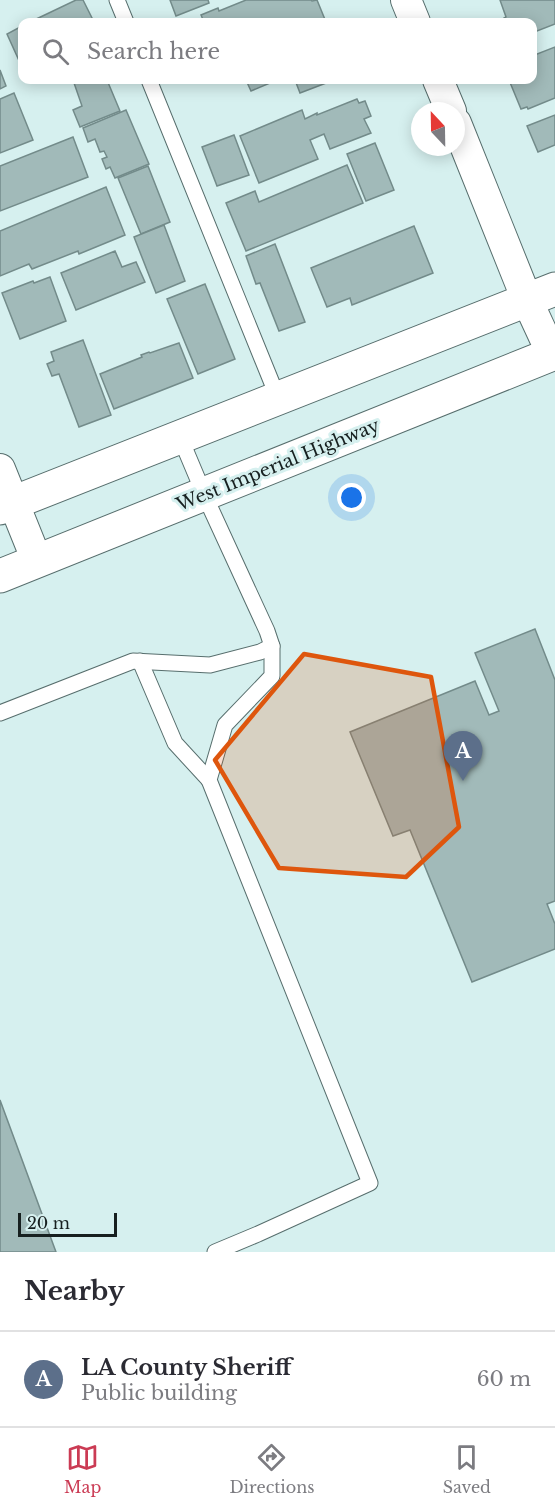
<!DOCTYPE html>
<style>
body{margin:0;font-family:"Libre Baskerville",serif;background:#f7f7f7;color:#2b2b33}
.compass{position:absolute;left:411px;top:102px;width:54px;height:54px;border-radius:50%;background:#fff;box-shadow:0 3px 15px #0003;rotate:338deg}
.scale{position:absolute;left:18px;bottom:15px;width:99px;box-sizing:border-box;padding-left:6px;border:3px solid #172020;border-top:0;font-size:16px;line-height:21px;white-space:nowrap;color:#172020;-webkit-text-stroke:4px #d6f0ef;paint-order:stroke}
.you{position:absolute;left:352px;top:498px;width:21px;height:21px;margin:-15px;border:4px solid #fff;border-radius:50%;background:#1a73e8;box-shadow:0 0 0 9px #1a73e833}
.badge{display:grid;place-items:center;width:39px;height:39px;border-radius:50%;background:#cb3b54;color:#fff;font-size:20px;font-weight:700}
.pin{position:absolute;translate:-50% -50px;filter:drop-shadow(0 2px 3px #0008)}
.pin::after{content:'';position:absolute;top:32px;width:21px;height:18px;background:inherit;clip-path:polygon(0 0,100% 0,50% 100%)}
.list{margin:0;padding:0;list-style:none}
h2{display:flex;justify-content:space-between;align-items:center;height:78px;margin:0;padding:0 24px;font-size:26px}
h2 small{font-size:20px;font-weight:400;color:#7c7c81}
.list li{display:grid;grid-template-columns:39px 1fr auto;gap:18px;align-items:center;box-sizing:border-box;height:96px;padding:0 24px;border-top:2px solid #e1e1e2}
.list b{display:block;font-size:22px;white-space:nowrap}
.list p{margin:0;font-size:20px;white-space:nowrap;color:#7c7c81}
.list em{font-size:20px;font-style:normal;color:#7c7c81}
.icon{flex:none;width:33px;height:33px;fill:none;stroke:currentColor;stroke-width:2;stroke-linecap:round;stroke-linejoin:round}
.map{position:relative;flex:none;width:555px;height:1252px;overflow:hidden}
.search{position:absolute;background:#fff;box-shadow:0 3px 15px #0003;left:18px;right:18px;top:18px;height:66px;display:flex;align-items:center;gap:15px;box-sizing:border-box;padding:0 21px;border-radius:12px;color:#7c7c81;font-size:22px}
.sheet{height:174px;background:#fff}
nav{display:flex;justify-content:space-around;align-items:center;box-sizing:border-box;height:84px;border-top:2px solid #e1e1e2;background:#fff;font-size:16px;color:#7c7c81}
nav a{display:grid;justify-items:center;gap:3px}
nav .on{color:#cb3b54}
.map>svg:first-child{display:block}
</style>
<div class="map">
<svg width="555" height="1252" viewBox="0 0 555 1252">
<rect width="100%" height="100%" fill="#d6f0ef"/>
<g fill="#a1bab9" stroke="#738b8a" stroke-width="1.5">
<polygon points="76,0 83,0 94,22 30,22"/>
<polygon points="170,0 208,0 209,3 176,16"/>
<polygon points="246,0 311,0 312,1 317,0 326,22 204,22 201,15 218,8 219,11"/>
<polygon points="500,0 555,0 555,24 532,33 532,22 506,22 504,18 506,17"/>
<polygon points="22,26 22,64 21,65 7,34"/>
<polygon points="555,47 555,98 528,109 527,107 521,109 509,80 532,80 532,56"/>
<polygon points="0,70 6,86 0,89"/>
<polygon points="73,80 107,80 120,111 80,127 73,110 82,106"/>
<polygon points="246,80 277,80 251,91"/>
<polygon points="295,80 334,80 300,93"/>
<polygon points="14,93 33,140 0,153 0,99"/>
<polygon points="357,99 359,103 365,101 371,116 364,119 371,133 330,149 324,134 310,140 318,159 259,183 240,136 302,110 305,119 317,113 317,115"/>
<polygon points="126,110 149,164 115,178 110,167 106,169 102,159 107,157 104,151 100,152 95,139 88,142 83,128"/>
<polygon points="555,115 555,145 538,152 527,126"/>
<polygon points="234,135 249,175 217,186 202,147"/>
<polygon points="73,137 88,177 0,211 0,166"/>
<polygon points="375,143 394,190 366,201 347,154"/>
<polygon points="347,165 363,203 246,251 226,203 255,191 259,202"/>
<polygon points="148,166 170,222 141,234 118,178"/>
<polygon points="106,187 125,235 79,254 78,251 32,269 29,264 0,276 0,231"/>
<polygon points="164,225 185,281 156,293 134,237"/>
<polygon points="414,226 433,273 352,305 350,298 327,307 311,268"/>
<polygon points="275,244 305,322 279,331 260,283 256,284 246,256"/>
<polygon points="115,251 122,267 136,262 145,282 76,310 61,273"/>
<polygon points="50,277 66,321 20,339 2,293 33,281 34,283"/>
<polygon points="205,284 235,359 198,374 167,299"/>
<polygon points="83,340 111,415 79,427 59,374 52,376 47,364 54,361 51,352"/>
<polygon points="179,343 193,378 114,409 100,374 142,357 141,355 149,352 150,353"/>
<polygon points="535,629 555,680 555,901 547,904 555,924 555,949 472,982 410,830 393,836 350,732 475,681 489,715 499,711 475,653"/>
<polygon points="0,1100 56,1252 0,1252"/>
</g>
<g fill="none" stroke-linecap="round" stroke-linejoin="round">
<g stroke="#576e6d" stroke-width="17">
<g id="service">
<polyline points="117,0 126,22"/>
<polyline points="149,80 278,398"/>
<polyline points="180,437 204,494 267,631 272,646 272,676 225,725 209,780 370,1183 258,1234 215,1252"/>
<polyline points="140,661 175,743 209,780"/>
<polyline points="0,713 133,661 210,665 260,652 272,646"/>
</g>
</g>
<g stroke="#576e6d" stroke-width="32">
<g id="minor">
<polyline points="406,0 415,22"/>
<polyline points="438,80 451,111"/>
<polyline points="456,123 527,300 552,354"/>
<polyline points="0,469 37,561"/>
</g>
</g>
<g stroke="#576e6d" stroke-width="35">
<g id="primary">
<polyline points="0,508 555,289"/>
<polyline points="0,576 555,353"/>
</g>
</g>
<use href="#service" stroke="#fff" stroke-width="15"/>
<use href="#minor" stroke="#fff" stroke-width="30"/>
<use href="#primary" stroke="#fff" stroke-width="33"/>
</g>
<path fill="#de560d" fill-opacity="0.2" stroke="#de560d" stroke-width="4.5" stroke-linejoin="round" d="M304 654 431 677 459 827 406 877 279 868 215 760Z"/>
<g text-anchor="middle" stroke-width="6" stroke-linejoin="round" paint-order="stroke">
<g font-size="18" fill="#172020" stroke="#d6f0ef">
<text transform="translate(278 465) rotate(-22)" y="6">West Imperial Highway</text>
</g>
</g>
</svg>
<svg class="compass" viewBox="-18 -18 36 36"><path d="M0-13l5 13h-10z" fill="#e53935"/><path d="M0 13l5-13h-10z" fill="#7c7c81"/></svg>
<div class="scale">20 m</div>
<div class="you"></div>
<div class="pin badge" style="left:463px;top:781px;background:#5c6f8a">A</div>
<div class="search"><svg class="icon" aria-label="search" viewBox="0 0 24 24"><circle cx="10" cy="10" r="6"/><path d="M15 15l6 6"/></svg>Search here</div>
</div>
<section class="sheet">
<h2>Nearby<small></small></h2>
<ul class="list">
<li><span class="badge" style="background:#5c6f8a">A</span><div><b>LA County Sheriff</b><p>Public building</p></div><em>60 m</em></li>
</ul>
</section>
<nav>
<a class="on"><svg class="icon" aria-label="map" viewBox="0 0 24 24"><path d="M3 6l6-2 6 2 6-2v14l-6 2-6-2-6 2zM9 4v14M15 6v14"/></svg>Map</a>
<a><svg class="icon" aria-label="directions" viewBox="0 0 24 24"><path d="M12 3l9 9-9 9-9-9zM9 14v-3h6M13 9l2 2-2 2"/></svg>Directions</a>
<a><svg class="icon" aria-label="saved" viewBox="0 0 24 24"><path d="M7 4h10v16l-5-4-5 4z"/></svg>Saved</a>
</nav>
